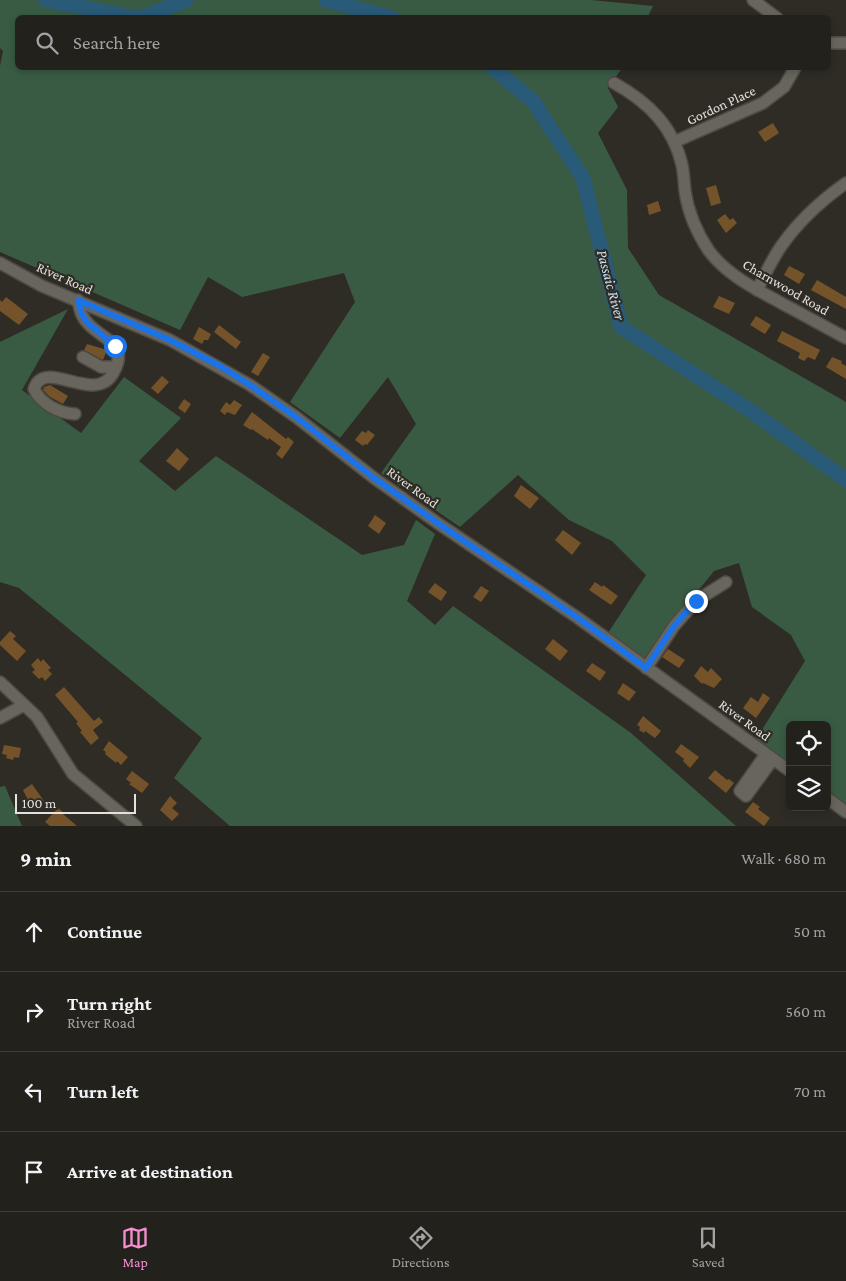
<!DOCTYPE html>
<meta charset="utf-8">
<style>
body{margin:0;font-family:"Crimson Pro",serif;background:#2b2925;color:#f1f3f6}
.controls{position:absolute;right:15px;bottom:15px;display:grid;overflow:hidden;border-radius:8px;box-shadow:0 2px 8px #0003}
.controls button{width:45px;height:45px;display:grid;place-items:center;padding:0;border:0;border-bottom:1px solid #403e3b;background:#23211c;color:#f1f3f6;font:25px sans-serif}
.scale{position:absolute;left:15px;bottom:12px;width:121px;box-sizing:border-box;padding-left:5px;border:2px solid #e4e2dd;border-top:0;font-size:14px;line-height:18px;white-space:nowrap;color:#e4e2dd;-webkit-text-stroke:4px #2f2c25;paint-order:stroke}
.stop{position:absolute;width:15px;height:15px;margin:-11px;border:4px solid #1a73e8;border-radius:50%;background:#fff}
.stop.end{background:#1a73e8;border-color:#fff;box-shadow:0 1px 5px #0008}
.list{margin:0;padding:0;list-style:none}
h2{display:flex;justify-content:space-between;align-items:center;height:65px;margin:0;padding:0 20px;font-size:21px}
h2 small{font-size:16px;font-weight:400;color:#a3a3a3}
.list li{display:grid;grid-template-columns:32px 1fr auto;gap:15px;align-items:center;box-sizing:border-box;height:80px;padding:0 20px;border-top:1px solid #403e3b}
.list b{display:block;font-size:19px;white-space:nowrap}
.list p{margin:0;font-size:16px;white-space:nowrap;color:#a3a3a3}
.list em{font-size:16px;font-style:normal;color:#a3a3a3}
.icon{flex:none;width:28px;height:28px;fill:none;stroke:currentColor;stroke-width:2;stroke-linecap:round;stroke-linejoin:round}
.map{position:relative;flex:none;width:846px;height:826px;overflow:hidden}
.search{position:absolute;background:#23211c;box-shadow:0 2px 8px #0003;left:15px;right:15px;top:15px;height:55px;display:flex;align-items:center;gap:12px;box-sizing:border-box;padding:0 18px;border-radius:8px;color:#a3a3a3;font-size:19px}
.sheet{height:385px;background:#23211c}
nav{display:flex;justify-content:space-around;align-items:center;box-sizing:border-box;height:70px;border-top:1px solid #403e3b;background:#23211c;font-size:14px;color:#a3a3a3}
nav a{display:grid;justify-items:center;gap:2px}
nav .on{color:#f590d1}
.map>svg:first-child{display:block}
</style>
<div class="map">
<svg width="846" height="826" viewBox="0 0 846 826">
<rect width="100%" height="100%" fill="#2f2c25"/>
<g fill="#395b44">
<polygon points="0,0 591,0 653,6 647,18 18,18 18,68 622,68 608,88 618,107 598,133 627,190 628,248 659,295 846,402 846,807 827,793 827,725 790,725 790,766 755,741 805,661 791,635 752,607 739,563 714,571 644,658 608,633 646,575 612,541 569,520 518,475 460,527 381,473 416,424 388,377 340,438 290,402 355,302 344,273 242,297 208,277 180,330 0,252 0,66 3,51 0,48"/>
<polygon points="68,309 22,390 81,433 124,377 181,418 139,461 175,491 216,456 362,555 404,545 416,520 435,534 407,601 435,625 453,606 631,733 736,826 230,826 174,778 202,738 19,588 0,582 0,342"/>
<polygon points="5,786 22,826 0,826 0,787"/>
</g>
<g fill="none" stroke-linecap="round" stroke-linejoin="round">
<g stroke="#295a78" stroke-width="15">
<polyline points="46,0 136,18"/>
<polyline points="326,0 392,18"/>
<polyline points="141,18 186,0"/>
<polyline points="493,68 533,101 583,178 621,327 751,411 846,480"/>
</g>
</g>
<g fill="#75532a">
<polygon points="773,123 779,133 765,142 758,132"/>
<polygon points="716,185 721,203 711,206 706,188"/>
<polygon points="658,201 661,211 649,215 647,205"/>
<polygon points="725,214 730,220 733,218 737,223 726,233 717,220"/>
<polygon points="789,266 805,274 799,284 784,275"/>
<polygon points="817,280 846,297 846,309 811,290"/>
<polygon points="719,296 735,303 729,314 713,307"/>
<polygon points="6,297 28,314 19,325 0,311 0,300 2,302"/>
<polygon points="756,316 771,325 765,334 750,325"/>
<polygon points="219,325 241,342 236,349 214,332"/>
<polygon points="199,327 211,334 208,340 204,340 202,344 193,339"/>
<polygon points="782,331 820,350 815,360 808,357 804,361 798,358 800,353 777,341"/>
<polygon points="87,344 107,350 103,360 84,350"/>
<polygon points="263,353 270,357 258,376 251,372"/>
<polygon points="832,357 842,361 841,363 846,366 846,379 826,367"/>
<polygon points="162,376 169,382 158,394 151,388"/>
<polygon points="50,385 68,396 63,404 50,397 43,390 44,387"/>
<polygon points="184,399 191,404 185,413 178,408"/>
<polygon points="234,400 242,405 235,415 227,412 225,415 220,411 226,402 230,405"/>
<polygon points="252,412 286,439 288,437 294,442 282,459 276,454 281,447 269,438 268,440 252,429 251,430 243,425"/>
<polygon points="368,430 375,435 367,445 365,444 363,446 355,440 362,431 366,433"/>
<polygon points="177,448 189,459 179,471 166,461"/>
<polygon points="521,485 539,498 530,509 514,496"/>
<polygon points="375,515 386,523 379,534 368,526"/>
<polygon points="563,530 581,543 572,555 555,540"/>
<polygon points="595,582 602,587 603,585 618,596 611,605 589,590"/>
<polygon points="435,583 447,592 441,601 428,592"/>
<polygon points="481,586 489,591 481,602 473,597"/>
<polygon points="10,631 16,636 13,639 26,651 17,661 0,645 0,642"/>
<polygon points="553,639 568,651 560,661 545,649"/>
<polygon points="668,649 685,660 679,668 662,657"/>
<polygon points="38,658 41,662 43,659 51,668 48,670 52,674 45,681 42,677 39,679 32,672 35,670 31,665"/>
<polygon points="592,663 606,672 600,681 586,671"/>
<polygon points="701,666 708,672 711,668 722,679 714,688 703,683 702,684 694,676"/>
<polygon points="623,683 636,692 629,701 617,693"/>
<polygon points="64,687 94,721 99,717 103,722 93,730 99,738 91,745 80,732 82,731 76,723 78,722 55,695"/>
<polygon points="763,693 770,698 756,718 743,708 751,697 758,702"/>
<polygon points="643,716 661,731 655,738 645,731 644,733 639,730 640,727 637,725"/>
<polygon points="109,741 128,757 121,765 117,761 116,763 105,754 106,752 103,750"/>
<polygon points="681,744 699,757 690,768 683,761 684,759 675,752"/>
<polygon points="4,745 21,748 19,758 14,757 13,760 6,758 7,755 2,754"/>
<polygon points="715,770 727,780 729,779 734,783 726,793 708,778"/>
<polygon points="132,771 149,784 142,793 129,784 131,783 126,779"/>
<polygon points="32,784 44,801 30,810 26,804 29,802 23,790"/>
<polygon points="170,796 177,803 172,808 179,814 172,821 160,810"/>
<polygon points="753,802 760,807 758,809 770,818 764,826 745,812"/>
<polygon points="58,808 64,813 63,814 77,826 50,826 45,822"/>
</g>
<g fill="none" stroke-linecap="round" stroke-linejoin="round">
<g stroke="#4c4a44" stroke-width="14">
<g id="minor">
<polyline points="753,0 777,18"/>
<polyline points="828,43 846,43"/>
<path d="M614 83C648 102 673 126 682 165 684 174 684 182 685 191 688 212 697 233 709 251 728 276 756 289 783 304 804 315 825 327 846 338"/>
<polyline points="674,142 763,103 784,87 795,68"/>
<polyline points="0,263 42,286 170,340 250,385 296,417 374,478 439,524 578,618 790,771"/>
<path d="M757 290C765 275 772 259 782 245 799 221 822 200 846 183"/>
<polyline points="83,357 101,367 116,367"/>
<path d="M75 414C59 413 41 404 34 389 44 357 93 404 112 375 134 339 94 340 82 315 80 311 79 305 78 300"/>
<polyline points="646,668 674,626 696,601 726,582"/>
<polyline points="0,682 37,717 73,774 136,826"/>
<polyline points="0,718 24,705"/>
<polyline points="766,754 740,791 746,796 773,759"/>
<polyline points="827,798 846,812"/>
</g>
</g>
<use href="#minor" stroke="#68655d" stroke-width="11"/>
</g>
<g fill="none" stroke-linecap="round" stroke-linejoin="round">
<polyline stroke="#1a73e8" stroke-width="6" points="115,346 88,323 82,315 78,300 170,340 220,366 250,385 296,417 374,478 439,524 578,618 646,668 674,626 696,601"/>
</g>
<g text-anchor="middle" stroke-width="4.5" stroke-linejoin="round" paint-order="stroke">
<g font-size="14" fill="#e4e2dd" stroke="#2f2c25">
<text transform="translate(721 105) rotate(-25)" y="5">Gordon Place</text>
<text transform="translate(65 278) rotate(24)" y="5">River Road</text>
<text transform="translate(786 287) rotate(30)" y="5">Charnwood Road</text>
<text transform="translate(413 487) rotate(36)" y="5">River Road</text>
<text transform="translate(745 720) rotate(36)" y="5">River Road</text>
</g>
<g font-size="15" font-style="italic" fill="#c6e2f6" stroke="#2f2c25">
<text transform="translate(611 285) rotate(75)" y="5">Passaic River</text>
</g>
</g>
</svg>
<div class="controls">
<button><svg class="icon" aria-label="locate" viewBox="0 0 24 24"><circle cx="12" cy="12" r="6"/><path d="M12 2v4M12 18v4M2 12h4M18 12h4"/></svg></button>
<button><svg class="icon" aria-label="layers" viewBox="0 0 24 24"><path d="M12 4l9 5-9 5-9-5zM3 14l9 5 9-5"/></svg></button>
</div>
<div class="scale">100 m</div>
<div class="stop" style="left:115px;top:346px"></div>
<div class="stop end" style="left:696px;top:601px"></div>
<div class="search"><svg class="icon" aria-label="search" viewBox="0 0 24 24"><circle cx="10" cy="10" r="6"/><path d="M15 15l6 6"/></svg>Search here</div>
</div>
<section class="sheet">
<h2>9 min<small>Walk · 680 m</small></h2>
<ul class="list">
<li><svg class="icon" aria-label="ahead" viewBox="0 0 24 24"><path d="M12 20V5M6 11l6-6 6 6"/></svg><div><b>Continue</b></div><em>50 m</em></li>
<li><svg class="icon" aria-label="right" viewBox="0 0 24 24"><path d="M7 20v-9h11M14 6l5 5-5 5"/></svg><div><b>Turn right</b><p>River Road</p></div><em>560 m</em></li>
<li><svg class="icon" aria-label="left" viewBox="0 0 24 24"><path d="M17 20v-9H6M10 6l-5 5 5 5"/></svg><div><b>Turn left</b></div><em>70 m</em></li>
<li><svg class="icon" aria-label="arrive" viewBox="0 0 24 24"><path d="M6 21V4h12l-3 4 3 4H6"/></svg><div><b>Arrive at destination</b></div></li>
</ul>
</section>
<nav>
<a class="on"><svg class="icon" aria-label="map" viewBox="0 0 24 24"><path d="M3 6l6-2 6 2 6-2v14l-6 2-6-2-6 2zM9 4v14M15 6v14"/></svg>Map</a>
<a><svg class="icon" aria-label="directions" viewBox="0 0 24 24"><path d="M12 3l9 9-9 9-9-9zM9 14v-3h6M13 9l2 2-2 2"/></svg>Directions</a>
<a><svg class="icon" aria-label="saved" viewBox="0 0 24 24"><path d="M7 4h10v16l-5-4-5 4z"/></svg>Saved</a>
</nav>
